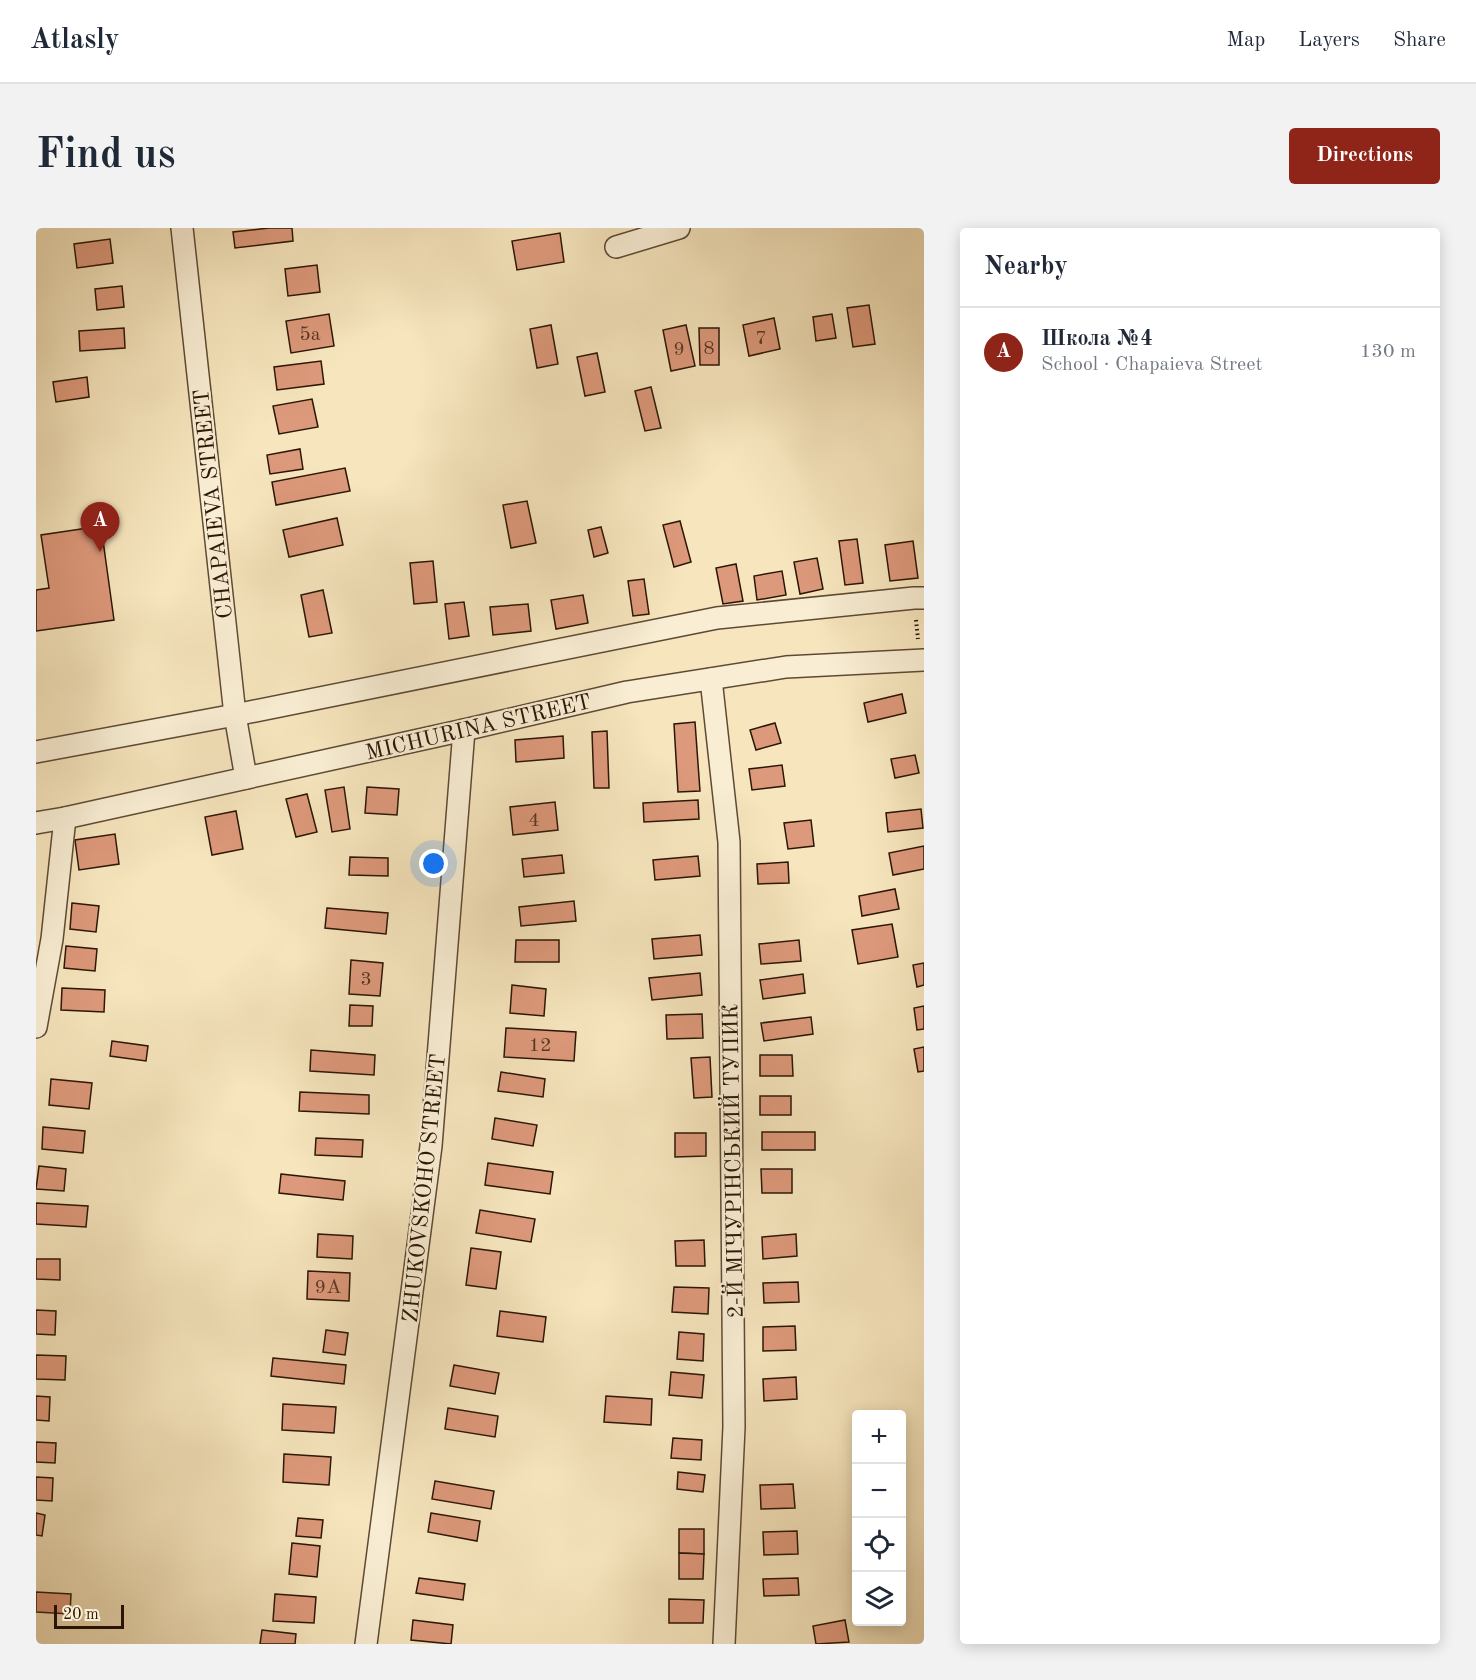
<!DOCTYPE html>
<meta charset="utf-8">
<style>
body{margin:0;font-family:"Old Standard TT",serif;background:#f2f2f3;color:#1f2937}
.controls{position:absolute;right:18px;bottom:18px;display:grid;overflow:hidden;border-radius:6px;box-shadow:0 3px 15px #0003}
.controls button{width:54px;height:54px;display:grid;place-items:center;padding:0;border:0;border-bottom:2px solid #e0e1e3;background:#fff;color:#1f2937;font:30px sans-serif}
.scale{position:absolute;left:18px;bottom:15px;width:70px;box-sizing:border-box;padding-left:6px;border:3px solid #2b1606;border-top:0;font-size:16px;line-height:21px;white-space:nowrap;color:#2b1606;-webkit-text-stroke:4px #f9eed4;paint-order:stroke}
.you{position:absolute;left:398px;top:636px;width:21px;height:21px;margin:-15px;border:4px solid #fff;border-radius:50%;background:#1a73e8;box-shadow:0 0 0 9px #1a73e833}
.badge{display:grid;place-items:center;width:39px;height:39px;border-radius:50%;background:#8f2418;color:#fff;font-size:20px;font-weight:700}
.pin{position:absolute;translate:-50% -50px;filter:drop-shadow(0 2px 3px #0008)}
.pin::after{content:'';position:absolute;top:32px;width:21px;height:18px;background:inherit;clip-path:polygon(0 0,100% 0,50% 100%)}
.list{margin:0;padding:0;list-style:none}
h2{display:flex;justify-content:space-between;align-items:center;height:78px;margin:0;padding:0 24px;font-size:26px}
h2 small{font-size:20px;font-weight:400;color:#747a83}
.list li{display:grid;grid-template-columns:39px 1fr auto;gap:18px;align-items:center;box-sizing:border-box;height:90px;padding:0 24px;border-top:2px solid #e0e1e3}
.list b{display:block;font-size:22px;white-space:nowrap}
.list p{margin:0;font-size:20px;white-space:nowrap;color:#747a83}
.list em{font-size:20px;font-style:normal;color:#747a83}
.icon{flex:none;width:33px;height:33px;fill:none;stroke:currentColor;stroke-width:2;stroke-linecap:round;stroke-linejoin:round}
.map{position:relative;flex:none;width:888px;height:1416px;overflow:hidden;border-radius:6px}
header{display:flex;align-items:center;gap:36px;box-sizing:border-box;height:84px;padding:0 30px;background:#fff;border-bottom:2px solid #e0e1e3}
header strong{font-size:28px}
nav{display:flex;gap:33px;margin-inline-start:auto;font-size:21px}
.intro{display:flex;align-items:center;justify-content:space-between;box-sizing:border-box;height:144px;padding:0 36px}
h1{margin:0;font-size:42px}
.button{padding:15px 27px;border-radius:6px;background:#8f2418;color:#fff;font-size:21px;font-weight:700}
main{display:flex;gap:36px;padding:0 36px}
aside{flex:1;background:#fff;border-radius:6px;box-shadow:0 3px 15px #0003}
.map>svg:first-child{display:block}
</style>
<header>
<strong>Atlasly</strong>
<nav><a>Map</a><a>Layers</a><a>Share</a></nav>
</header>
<div class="intro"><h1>Find us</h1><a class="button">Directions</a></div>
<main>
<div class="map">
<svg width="888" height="1416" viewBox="0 0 888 1416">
<rect width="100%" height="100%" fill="#f6e5bd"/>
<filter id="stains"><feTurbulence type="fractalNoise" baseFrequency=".00333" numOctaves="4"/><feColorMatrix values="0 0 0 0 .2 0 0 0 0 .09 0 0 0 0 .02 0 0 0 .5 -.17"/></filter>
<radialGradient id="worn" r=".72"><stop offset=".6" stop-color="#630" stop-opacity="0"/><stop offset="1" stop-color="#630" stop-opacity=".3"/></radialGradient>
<g fill="#dd997b" stroke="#2b1606" stroke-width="1.5">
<polygon points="233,0 256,0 257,13 199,20 197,4"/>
<polygon points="524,5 528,34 481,42 476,13"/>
<polygon points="74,11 77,35 41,40 38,16"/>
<polygon points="281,37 284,64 252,68 249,41"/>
<polygon points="86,58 88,79 61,82 59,61"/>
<polygon points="833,77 839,116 817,119 811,80"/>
<polygon points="293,86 298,118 255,125 250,93"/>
<polygon points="796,86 800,110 780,113 777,89"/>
<polygon points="738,90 744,121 713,128 707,97"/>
<polygon points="515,97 522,136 501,140 494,101"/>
<polygon points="650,97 659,138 635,143 627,102"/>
<polygon points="88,100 89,120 44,123 43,103"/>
<polygon points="663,100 683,100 683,137 664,137"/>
<polygon points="561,125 569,164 549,168 541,129"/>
<polygon points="285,133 288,156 241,162 238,139"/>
<polygon points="51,149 53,169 20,174 17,154"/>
<polygon points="615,159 625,200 609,203 599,163"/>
<polygon points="276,171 282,199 243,206 237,178"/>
<polygon points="264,221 267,241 234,246 231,227"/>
<polygon points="309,240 314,263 240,277 236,254"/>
<polygon points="491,273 500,315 475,320 467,277"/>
<polygon points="301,290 307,317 253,329 247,302"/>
<polygon points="644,293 655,334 638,339 627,297"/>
<polygon points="65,298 78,392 0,403 0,362 13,360 5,307"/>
<polygon points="565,299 572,325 558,329 552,302"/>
<polygon points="821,311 827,355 809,357 803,313"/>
<polygon points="877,313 882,350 854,353 849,317"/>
<polygon points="781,330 787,361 764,366 758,334"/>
<polygon points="397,333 401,374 378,376 374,335"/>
<polygon points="700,336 707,373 687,376 680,340"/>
<polygon points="746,343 750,367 721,372 718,348"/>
<polygon points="608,351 613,386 597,388 592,353"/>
<polygon points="287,362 296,405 273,409 265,367"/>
<polygon points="547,367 552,395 520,401 515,372"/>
<polygon points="428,374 433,408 413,411 409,376"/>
<polygon points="492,376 495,403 457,407 454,379"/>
<polygon points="866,466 870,485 832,494 828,475"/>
<polygon points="659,494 664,563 642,564 638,496"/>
<polygon points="739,495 745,515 720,522 714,502"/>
<polygon points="571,503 573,560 558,560 556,504"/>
<polygon points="527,508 528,530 480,534 479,512"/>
<polygon points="879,527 883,545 859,550 855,531"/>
<polygon points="746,537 749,558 716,562 713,541"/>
<polygon points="308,559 314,601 296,604 289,562"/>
<polygon points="331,559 363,561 361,587 329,585"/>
<polygon points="271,566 281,604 260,609 250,571"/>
<polygon points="662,572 663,591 608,594 607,575"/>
<polygon points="519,574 522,602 477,607 474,579"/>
<polygon points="885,581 887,600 852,604 850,585"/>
<polygon points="200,583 207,621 176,627 169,589"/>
<polygon points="775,592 778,618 752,621 748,595"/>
<polygon points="79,606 83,636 43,642 39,612"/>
<polygon points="888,618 888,641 857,647 853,625"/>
<polygon points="526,627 528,645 488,649 486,631"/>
<polygon points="662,628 664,648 619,652 617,632"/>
<polygon points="314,629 352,630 352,648 313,647"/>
<polygon points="752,634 753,655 722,656 721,636"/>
<polygon points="859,661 863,681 826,688 823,668"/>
<polygon points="538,673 540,693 485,698 483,679"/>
<polygon points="36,675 63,678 60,704 34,701"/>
<polygon points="291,680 352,685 350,706 289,700"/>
<polygon points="856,696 862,729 822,736 816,702"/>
<polygon points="664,707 666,727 618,731 616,711"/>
<polygon points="480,712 523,712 523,734 479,734"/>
<polygon points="763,712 765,733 725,736 723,716"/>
<polygon points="30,718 61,721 59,743 28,740"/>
<polygon points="315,732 347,735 344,768 313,766"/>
<polygon points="888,735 888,757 881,759 877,737"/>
<polygon points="664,745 666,767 616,772 613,750"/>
<polygon points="767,746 769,765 727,771 724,752"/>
<polygon points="476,757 510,761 508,788 474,785"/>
<polygon points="26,760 69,762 68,784 25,782"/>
<polygon points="314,777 337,778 336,798 313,798"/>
<polygon points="888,778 888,801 881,802 878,780"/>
<polygon points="666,786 667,810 631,811 630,787"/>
<polygon points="775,789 777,806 728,813 725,795"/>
<polygon points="470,800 540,804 538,833 468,829"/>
<polygon points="76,813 112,818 110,833 74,828"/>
<polygon points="888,819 888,843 882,844 878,821"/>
<polygon points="275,822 339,827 338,847 274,843"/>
<polygon points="724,827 756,827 757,848 724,848"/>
<polygon points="674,829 676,869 658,870 655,830"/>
<polygon points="465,844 509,851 507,869 462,863"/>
<polygon points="15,851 56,855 53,881 13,877"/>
<polygon points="264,864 333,867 333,886 263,883"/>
<rect x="724" y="868" width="31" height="19"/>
<polygon points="459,890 501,897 497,918 456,911"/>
<polygon points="7,899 49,903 47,925 6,921"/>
<rect x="726" y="904" width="53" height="18"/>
<polygon points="639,905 670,905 670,928 639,929"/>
<polygon points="280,910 327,912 326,929 279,927"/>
<polygon points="452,935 517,944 514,966 449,957"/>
<polygon points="3,938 30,941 28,963 0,961"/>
<polygon points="725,941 756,941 756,965 726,965"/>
<polygon points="245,946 309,953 307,972 243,965"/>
<polygon points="0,975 52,978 50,999 0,996"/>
<polygon points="444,982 499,991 495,1014 440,1005"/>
<polygon points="282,1006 317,1008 316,1031 281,1029"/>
<polygon points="760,1006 761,1028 727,1031 726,1009"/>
<polygon points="668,1012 669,1038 640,1038 639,1013"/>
<polygon points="435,1020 465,1024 460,1061 430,1057"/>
<polygon points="0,1031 24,1031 24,1052 0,1051"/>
<polygon points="272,1043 314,1045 313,1073 271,1071"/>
<polygon points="762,1054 763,1074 728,1075 727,1055"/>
<polygon points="638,1059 673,1060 672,1086 636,1084"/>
<polygon points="0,1082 20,1083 19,1107 0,1106"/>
<polygon points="464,1083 510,1089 507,1114 461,1108"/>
<polygon points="759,1098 760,1122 727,1123 727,1099"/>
<polygon points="290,1102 312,1105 309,1127 287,1124"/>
<polygon points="643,1104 668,1106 667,1133 641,1131"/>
<polygon points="0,1127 30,1128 29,1152 0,1151"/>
<polygon points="237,1130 310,1137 308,1156 235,1148"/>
<polygon points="418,1137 463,1145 459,1166 414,1158"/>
<polygon points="635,1144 668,1147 666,1170 633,1167"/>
<polygon points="760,1149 761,1171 728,1173 727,1151"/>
<polygon points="0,1168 14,1169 13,1193 0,1192"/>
<polygon points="570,1168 616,1171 615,1197 568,1194"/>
<polygon points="247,1176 300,1179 298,1205 246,1202"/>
<polygon points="412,1180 462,1188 459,1209 409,1201"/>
<polygon points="637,1210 666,1212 665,1232 635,1230"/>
<polygon points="0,1214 20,1215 19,1235 0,1234"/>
<polygon points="248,1226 295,1229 293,1257 247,1254"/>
<polygon points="642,1244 669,1247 667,1264 641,1261"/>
<polygon points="0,1249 17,1250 16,1273 0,1272"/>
<polygon points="399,1253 458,1263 455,1281 396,1271"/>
<polygon points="757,1256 759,1280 725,1281 724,1257"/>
<polygon points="0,1285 9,1287 6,1308 0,1307"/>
<polygon points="395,1285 444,1293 441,1313 392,1304"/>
<polygon points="262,1290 287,1292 285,1310 260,1308"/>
<polygon points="643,1301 668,1301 668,1326 643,1325"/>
<polygon points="761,1303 762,1326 728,1327 727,1304"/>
<polygon points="256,1315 284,1318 281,1349 253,1346"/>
<polygon points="643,1325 668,1326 667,1351 643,1351"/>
<polygon points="383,1350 429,1356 427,1372 380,1365"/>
<polygon points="762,1350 763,1367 728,1368 727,1351"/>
<polygon points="0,1364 35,1366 34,1386 0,1384"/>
<polygon points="239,1366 280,1369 278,1395 237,1393"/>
<polygon points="633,1371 668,1372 667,1395 633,1395"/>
<polygon points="377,1392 417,1397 415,1416 375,1412"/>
<polygon points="809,1392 813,1414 780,1416 777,1398"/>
<polygon points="226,1402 260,1406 259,1416 224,1416"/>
</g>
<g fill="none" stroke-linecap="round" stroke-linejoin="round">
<g stroke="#5e4a34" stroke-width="24">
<g id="minor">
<polyline points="146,0 199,487 210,550"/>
<polyline points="580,19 643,0"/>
<polyline points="675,451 693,614 698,1199 688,1416"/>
<polyline points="0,524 199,487 681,390 878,370 888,370"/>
<polyline points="0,595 29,590 428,502 591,464 750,439 888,432"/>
<polyline points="0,799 16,711 29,590"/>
<polyline points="330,1416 395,918 428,502"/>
</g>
</g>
<polyline stroke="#2b1606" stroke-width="4" stroke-dasharray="1.5 3" stroke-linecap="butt" points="880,392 882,411"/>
<use href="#minor" stroke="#f9eed4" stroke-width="21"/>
</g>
<g text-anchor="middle" stroke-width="4.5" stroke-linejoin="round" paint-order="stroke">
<g font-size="20" fill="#583723">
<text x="274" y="112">5а</text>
<text x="725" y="116">7</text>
<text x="673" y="126">8</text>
<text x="643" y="127">9</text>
<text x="498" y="598">4</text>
<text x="330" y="757">3</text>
<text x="504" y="823">12</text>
<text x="292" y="1065">9А</text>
</g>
<g font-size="22" fill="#2b1606" stroke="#f9eed4">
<text transform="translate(176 276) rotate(-96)" y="8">CHAPAIEVA STREET</text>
<text transform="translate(442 498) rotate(-13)" y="8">MICHURINA STREET</text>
<text transform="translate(696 933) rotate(-91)" y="8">2-Й МІЧУРІНСЬКИЙ ТУПИК</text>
<text transform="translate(387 960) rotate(-84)" y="8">ZHUKOVSKOHO STREET</text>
</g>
</g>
<rect width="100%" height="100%" filter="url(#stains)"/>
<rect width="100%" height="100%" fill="url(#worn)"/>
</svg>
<div class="controls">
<button>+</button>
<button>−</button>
<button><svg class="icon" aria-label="locate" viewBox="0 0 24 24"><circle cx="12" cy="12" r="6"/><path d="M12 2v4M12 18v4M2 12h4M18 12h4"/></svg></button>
<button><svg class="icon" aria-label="layers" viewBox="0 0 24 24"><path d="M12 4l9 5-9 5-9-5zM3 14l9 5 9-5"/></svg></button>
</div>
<div class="scale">20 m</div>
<div class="you"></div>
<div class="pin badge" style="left:64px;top:324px">A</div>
</div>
<aside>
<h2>Nearby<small></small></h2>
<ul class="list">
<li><span class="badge">A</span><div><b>Школа №4</b><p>School · Chapaieva Street</p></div><em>130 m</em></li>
</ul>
</aside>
</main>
